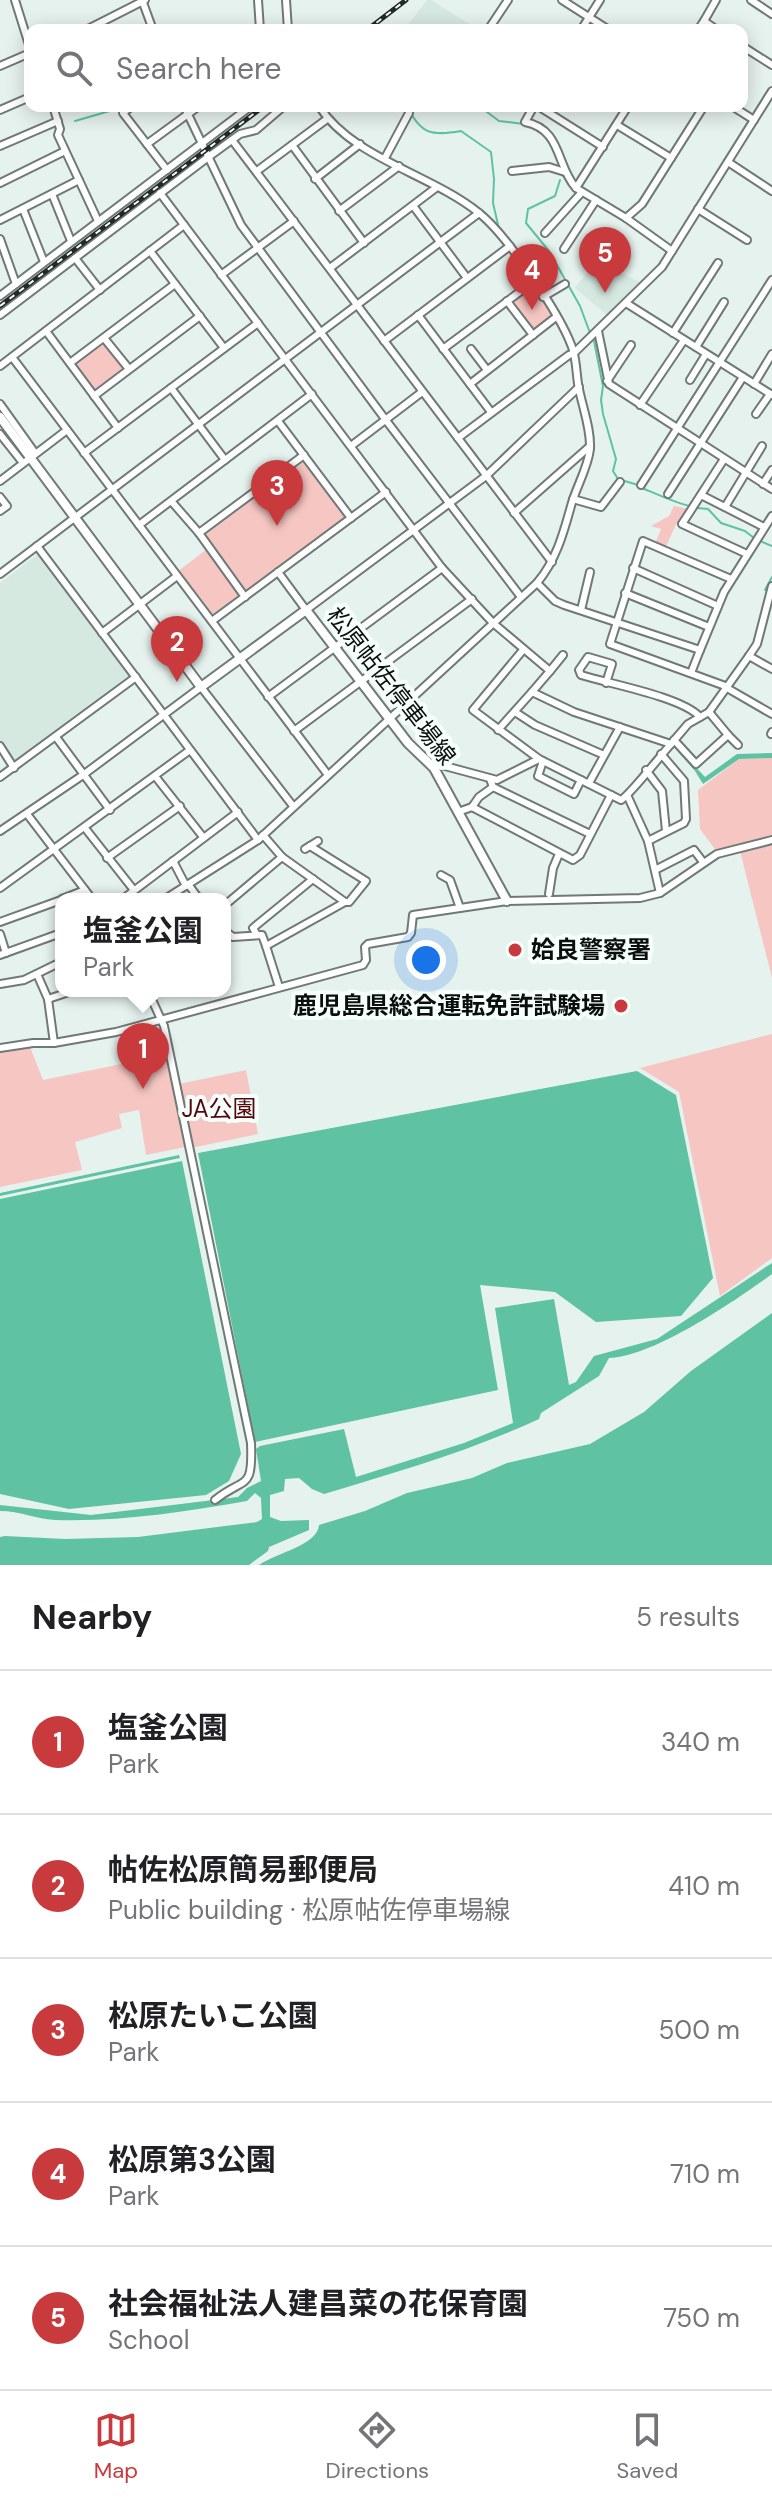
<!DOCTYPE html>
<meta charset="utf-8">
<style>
body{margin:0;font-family:"DM Sans","Noto Sans JP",sans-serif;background:#f6f6f6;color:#202124}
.you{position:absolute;left:426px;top:960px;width:28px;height:28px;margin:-20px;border:6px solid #fff;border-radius:50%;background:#1a73e8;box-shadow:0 0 0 12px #1a73e833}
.badge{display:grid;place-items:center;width:52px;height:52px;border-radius:50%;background:#c93a3d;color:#fff;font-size:26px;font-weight:700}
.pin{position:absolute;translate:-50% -66px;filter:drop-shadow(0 2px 4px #0008)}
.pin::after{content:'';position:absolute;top:42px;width:28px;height:24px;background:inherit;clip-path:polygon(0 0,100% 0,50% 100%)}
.popup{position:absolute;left:55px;top:893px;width:176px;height:104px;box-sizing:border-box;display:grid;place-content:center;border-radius:16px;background:#fff;filter:drop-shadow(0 2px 6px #0005);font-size:26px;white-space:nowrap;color:#757577}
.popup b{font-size:30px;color:#202124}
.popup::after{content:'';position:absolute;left:50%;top:100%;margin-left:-16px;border:16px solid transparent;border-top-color:#fff}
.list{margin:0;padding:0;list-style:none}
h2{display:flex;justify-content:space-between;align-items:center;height:104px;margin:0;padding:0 32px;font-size:34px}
h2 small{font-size:26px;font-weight:400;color:#757577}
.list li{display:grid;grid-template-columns:52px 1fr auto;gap:24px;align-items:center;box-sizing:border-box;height:144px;padding:0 32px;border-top:2px solid #e0e0e0}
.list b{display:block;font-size:30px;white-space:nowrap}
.list p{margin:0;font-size:26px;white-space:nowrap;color:#757577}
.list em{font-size:26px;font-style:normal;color:#757577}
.icon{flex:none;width:44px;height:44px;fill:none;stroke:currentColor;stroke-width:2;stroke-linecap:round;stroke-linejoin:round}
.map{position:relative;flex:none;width:772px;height:1565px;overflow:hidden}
.search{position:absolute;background:#fff;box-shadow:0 4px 20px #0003;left:24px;right:24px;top:24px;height:88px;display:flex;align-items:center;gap:20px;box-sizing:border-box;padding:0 28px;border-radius:16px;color:#757577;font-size:30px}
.sheet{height:824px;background:#fff}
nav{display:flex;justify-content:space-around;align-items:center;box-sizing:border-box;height:112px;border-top:2px solid #e0e0e0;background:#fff;font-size:22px;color:#757577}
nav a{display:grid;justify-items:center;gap:4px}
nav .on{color:#c93a3d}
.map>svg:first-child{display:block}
</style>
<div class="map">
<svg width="772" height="1565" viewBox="0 0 772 1565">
<rect width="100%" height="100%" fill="#e6f2ee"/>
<g fill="#d5e9e1">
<polygon points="427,0 431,0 479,30 404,30"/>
<polygon points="596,261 640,282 608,316 575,288"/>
<polygon points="38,554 132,677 14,764 0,741 0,583"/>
</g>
<g fill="#f6c6c2">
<polygon points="533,285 553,317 536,330 532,330 511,303"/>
<polygon points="104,344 125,371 95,392 73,365"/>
<polygon points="303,462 347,518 249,590 244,591 204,538 207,533"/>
<polygon points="674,506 689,509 680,523 676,524 665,549 655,544 661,529 651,526 669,516"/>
<polygon points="207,549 242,595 212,618 177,572"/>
<polygon points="772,758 772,839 717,852 700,829 698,790 739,759"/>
<polygon points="772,844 772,978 740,851"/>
<polygon points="772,1034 772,1258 720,1296 679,1092 640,1068"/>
<polygon points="30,1047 43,1080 166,1055 185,1147 146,1155 139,1110 119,1114 122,1128 75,1142 82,1170 0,1187 0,1053"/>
<polygon points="246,1070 258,1134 191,1148 179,1084"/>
</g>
<g fill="#5ec2a3">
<polygon points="675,745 705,777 737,754 772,753 772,758 739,759 703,784 695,771 673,746"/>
<polygon points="637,1071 676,1095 713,1278 681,1316 596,1322 555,1292 480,1285 498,1390 255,1442 198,1153"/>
<polygon points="179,1155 180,1158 0,1196 0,1193"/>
<polygon points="182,1161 241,1454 229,1481 206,1495 69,1509 0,1494 0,1199"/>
<path d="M772 1263V1274C735 1301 653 1357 609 1358L599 1376 541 1413 539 1419C470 1451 397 1472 324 1494L312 1489 299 1478 285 1479 284 1491 270 1495V1517L281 1521 309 1520V1530L269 1547 268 1551 249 1565H0V1537L5 1536 65 1539 138 1537 257 1522 262 1519 261 1498 255 1493 247 1501C183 1512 119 1522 55 1520 36 1519 20 1511 0 1511V1505L91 1515 238 1497 247 1488 261 1481 256 1449 260 1446 344 1429 356 1477 464 1443 513 1423 495 1308 554 1299 569 1385 576 1382 594 1356 657 1339Z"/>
<path d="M772 1313V1565H259C276 1553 318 1545 319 1525L365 1511 407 1493 472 1478 507 1463 590 1444 644 1412 691 1371Z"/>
</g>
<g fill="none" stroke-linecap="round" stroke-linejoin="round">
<g stroke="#5ec2a3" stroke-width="2">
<path d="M407 106C421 135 432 136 461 131L491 152 494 179 493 203 499 229"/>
<polyline points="479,106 499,121 524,124"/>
<polyline points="75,121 113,110 117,106"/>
<polyline points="541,132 552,146"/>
<polyline points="560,180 555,196 528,209 526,223 549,251 580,306 590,333"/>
<polyline points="594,341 603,386 601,400 603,414 616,459 613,471 618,479 638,485"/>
<path d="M642 488C654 493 678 504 690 506"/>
<polyline points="697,508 708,509 721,523 745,531 754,538"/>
<polyline points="760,541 772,546"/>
<polyline points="765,590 772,577"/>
</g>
<g stroke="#6f7975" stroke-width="10">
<g id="minor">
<polyline points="15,0 30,48"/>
<polyline points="142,0 153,30"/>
<polyline points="258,0 260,30"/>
<polyline points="286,0 288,30"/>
<polyline points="562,0 609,30"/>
<polyline points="751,0 772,14"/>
<polyline points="704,21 716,0"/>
<polyline points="86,30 145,0"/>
<polyline points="488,30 508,0"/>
<polyline points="581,30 600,0"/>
<polyline points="698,30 704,21 717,30"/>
<polyline points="742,46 772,65"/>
<polyline points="0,66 30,53"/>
<polyline points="53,106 60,129 58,135 98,221"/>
<polyline points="132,106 123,113 167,170"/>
<polyline points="184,106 241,225 385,419 521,597"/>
<path d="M534 106 525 122C562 129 556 166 576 188"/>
<polyline points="538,106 603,147"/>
<polyline points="628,106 576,188 626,218 672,251"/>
<polyline points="732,106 754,120"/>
<polyline points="0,110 30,97"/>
<polyline points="617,125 671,158"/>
<polyline points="232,140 552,562"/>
<polyline points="147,144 199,106"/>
<polyline points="292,145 364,243"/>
<polyline points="0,146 58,121"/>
<polyline points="385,158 409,113"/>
<polyline points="728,162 772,191"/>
<polyline points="257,171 327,119"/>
<polyline points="512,171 549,167 565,172"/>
<polyline points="315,179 360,144"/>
<polyline points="0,183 65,151"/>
<polyline points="160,193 442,568 493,623 550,671 532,692 574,712 671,744 688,724 709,712 749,656 757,644 772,586"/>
<polyline points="52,194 71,241"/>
<polyline points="414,207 467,278"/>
<polyline points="23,209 44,262"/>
<polyline points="698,209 747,240"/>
<polyline points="339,211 399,166"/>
<polyline points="626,218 642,204 704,106"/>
<polyline points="0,220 79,180"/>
<polyline points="545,233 582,192"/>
<polyline points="0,239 16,284"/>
<polyline points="564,249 596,200"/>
<polyline points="150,251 224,348"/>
<polyline points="75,258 100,290"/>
<polyline points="330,268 437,187"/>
<polyline points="221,275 294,221"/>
<polyline points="0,296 251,106"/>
<polyline points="543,297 565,284"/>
<polyline points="507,301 533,335"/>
<polyline points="626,303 772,395"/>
<polyline points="0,315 207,158 240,134 256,130 284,106"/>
<polyline points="418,315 491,412"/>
<polyline points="46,331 118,428"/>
<polyline points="598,331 609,384 772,489"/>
<polyline points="673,333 718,263"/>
<polyline points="104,338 129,369"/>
<polyline points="384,341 510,246"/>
<polyline points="696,347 724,302"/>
<polyline points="443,349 533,282"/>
<polyline points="471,349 487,370"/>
<polyline points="12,357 328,775"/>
<polyline points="70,363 175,284"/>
<polyline points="0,366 184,225"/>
<polyline points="690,380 706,354"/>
<polyline points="607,381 631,345"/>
<polyline points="470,384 556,317"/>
<polyline points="754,384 772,354"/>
<polyline points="171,388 225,460"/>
<polyline points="94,396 200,316"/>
<polyline points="0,404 35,453"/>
<polyline points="640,405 684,340"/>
<polyline points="756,414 770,394"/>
<polyline points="278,421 351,518"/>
<polyline points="0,434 23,463"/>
<polyline points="458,438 569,355 574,353 662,267 772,91"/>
<polyline points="351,446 422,392"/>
<polyline points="84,453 258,323"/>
<polyline points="724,459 682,524 747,554"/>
<polyline points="0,481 67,430"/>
<polyline points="763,484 772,470"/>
<polyline points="641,485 772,280"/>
<polyline points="668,494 743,377"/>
<polyline points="701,495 764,527"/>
<polyline points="0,497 7,506 0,511"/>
<polyline points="573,499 601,507 620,482"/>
<polyline points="172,502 199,533 245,597"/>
<polyline points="725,507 762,446"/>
<polyline points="514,513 589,447"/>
<polyline points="139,525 312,394"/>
<polyline points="199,533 304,455"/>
<polyline points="37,546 258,840"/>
<polyline points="633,568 718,606"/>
<polyline points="278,572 306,610 486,476 579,387"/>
<polyline points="0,574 479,213"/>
<polyline points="537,583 555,601 564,605 700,650 724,592 772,516"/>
<polyline points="625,593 709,627"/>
<polyline points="581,610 590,572"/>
<polyline points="212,621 386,492"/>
<polyline points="102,633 177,576"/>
<path d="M523 650 473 710 539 759 621 800C629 796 661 755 671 744"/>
<polyline points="749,656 772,669"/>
<polyline points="550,671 563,655"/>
<polyline points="691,673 700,650"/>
<path d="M606 683 612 664 588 657 579 670 581 675C610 684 682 697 700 717"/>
<polyline points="728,687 610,644 643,541 731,579"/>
<polyline points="727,688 772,714"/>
<polyline points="268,697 442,568"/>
<polyline points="515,712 535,725 604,755"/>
<polyline points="498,730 532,692"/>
<polyline points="294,731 472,599"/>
<polyline points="771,734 772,732"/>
<polyline points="728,735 738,745"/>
<polyline points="56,737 110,810"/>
<polyline points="674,740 696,764 728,735 709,712"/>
<polyline points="0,746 14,768"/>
<polyline points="543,761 538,776 574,794 581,780"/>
<polyline points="434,768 441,765 497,780 539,759"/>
<polyline points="646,770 662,791 666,831"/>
<polyline points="155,776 203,837"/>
<polyline points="0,777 136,677"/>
<polyline points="490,779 493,787 590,834"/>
<polyline points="589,783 620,727"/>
<polyline points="628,797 648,841 660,893"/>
<polyline points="472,807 479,797 493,787"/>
<polyline points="458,812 472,807 573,860 580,855 611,795"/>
<polyline points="27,814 92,899"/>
<polyline points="85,828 133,889"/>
<polyline points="0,831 83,775 201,687 293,806"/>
<polyline points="648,841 684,823 686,819 684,781 661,754"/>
<polyline points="310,846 366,881 349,902 345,902"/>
<polyline points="305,849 318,841"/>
<polyline points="107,858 180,806"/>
<polyline points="173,861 186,886"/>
<polyline points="655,870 694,850 703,862"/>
<polyline points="441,875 450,880 460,908"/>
<polyline points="188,884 199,899"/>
<polyline points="0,888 190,750"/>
<polyline points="549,894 553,868 559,854"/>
<polyline points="62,899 85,890"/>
<polyline points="123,899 238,812"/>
<path d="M165 899 258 840 537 583C556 560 563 535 571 506 576 487 588 468 590 449 591 429 583 409 579 389 576 376 577 360 572 347 560 314 507 235 479 213 431 174 352 158 319 106"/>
<polyline points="225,905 282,857"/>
<polyline points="0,922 61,900"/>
<polyline points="225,931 233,937 262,935 266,946 345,902 282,857 263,835"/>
<polyline points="0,934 6,953"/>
<polyline points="257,935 253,928 313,879"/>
<polyline points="266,946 279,987"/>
<polyline points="0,955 61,933"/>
<polyline points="37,974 48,999 72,991"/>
<polyline points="0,984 24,980 61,962"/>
<path d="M148 991 164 1026 251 1443C253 1492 245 1476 215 1500"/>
<polyline points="48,999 54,1043"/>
<polyline points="0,1048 33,1043 54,1043 116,1032 363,965 366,960 365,947 368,944 408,937 411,933 413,915 507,901 640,898 660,893 717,854 772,840"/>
</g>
</g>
<g stroke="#6f7975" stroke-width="12">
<polyline id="major" points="0,417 201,687 306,610 408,743 434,768 507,901"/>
</g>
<use href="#minor" stroke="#fff" stroke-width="6"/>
<use href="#major" stroke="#fff" stroke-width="8"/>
<g stroke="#242928" stroke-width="5">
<g id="rail">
<polyline points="367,30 406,0"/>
<polyline points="0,306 264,106"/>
</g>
</g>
<use href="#rail" stroke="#f5fffb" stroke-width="2" stroke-dasharray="6" stroke-linecap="butt"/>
</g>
<g fill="#c93a3d" stroke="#f5fffb" stroke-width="3">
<circle cx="515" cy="950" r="8"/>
<circle cx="621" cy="1006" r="8"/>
</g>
<g text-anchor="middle" stroke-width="8" stroke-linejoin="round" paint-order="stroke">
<g font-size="24" fill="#0a0e0d" stroke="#f5fffb">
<text transform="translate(391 686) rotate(52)" y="8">松原帖佐停車場線</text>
</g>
<g font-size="24" font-weight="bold" fill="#0a0e0d" stroke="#f5fffb" text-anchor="start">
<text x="531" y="958">姶良警察署</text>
<text x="605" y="1014" text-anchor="end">鹿児島県総合運転免許試験場</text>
</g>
<g font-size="24" fill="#55070d" stroke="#f5fffb">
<text x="219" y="1117">JA公園</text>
</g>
</g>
</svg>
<div class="you"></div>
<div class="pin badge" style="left:143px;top:1089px">1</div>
<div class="popup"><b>塩釜公園</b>Park</div>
<div class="pin badge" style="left:177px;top:682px">2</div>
<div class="pin badge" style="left:277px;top:526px">3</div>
<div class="pin badge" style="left:532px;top:310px">4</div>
<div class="pin badge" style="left:605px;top:293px">5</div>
<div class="search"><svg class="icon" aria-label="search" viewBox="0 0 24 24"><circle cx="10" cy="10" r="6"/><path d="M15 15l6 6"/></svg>Search here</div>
</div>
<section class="sheet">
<h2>Nearby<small>5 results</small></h2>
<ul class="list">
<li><span class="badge">1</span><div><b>塩釜公園</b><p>Park</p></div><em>340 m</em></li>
<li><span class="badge">2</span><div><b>帖佐松原簡易郵便局</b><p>Public building · 松原帖佐停車場線</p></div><em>410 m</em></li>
<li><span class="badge">3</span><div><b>松原たいこ公園</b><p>Park</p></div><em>500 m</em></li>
<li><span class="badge">4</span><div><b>松原第3公園</b><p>Park</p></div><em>710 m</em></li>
<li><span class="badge">5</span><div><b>社会福祉法人建昌菜の花保育園</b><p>School</p></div><em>750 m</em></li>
</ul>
</section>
<nav>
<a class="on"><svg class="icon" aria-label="map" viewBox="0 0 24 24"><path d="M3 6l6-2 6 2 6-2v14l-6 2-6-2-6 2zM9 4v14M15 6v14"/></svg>Map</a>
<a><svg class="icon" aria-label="directions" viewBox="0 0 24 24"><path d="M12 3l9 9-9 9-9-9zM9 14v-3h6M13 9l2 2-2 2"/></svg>Directions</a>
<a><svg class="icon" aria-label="saved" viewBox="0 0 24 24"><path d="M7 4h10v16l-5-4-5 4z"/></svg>Saved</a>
</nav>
